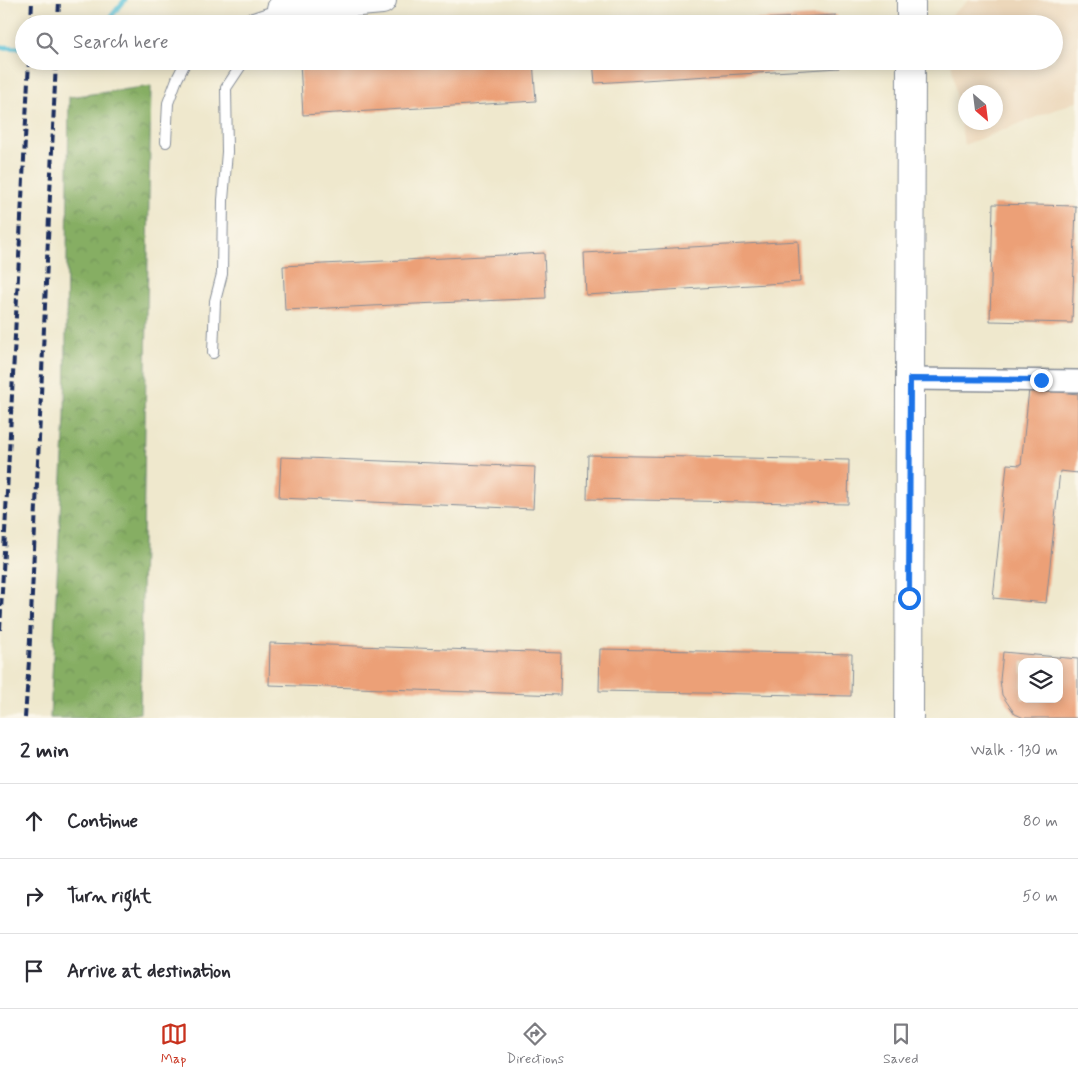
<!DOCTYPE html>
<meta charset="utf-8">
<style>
body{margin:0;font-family:Mynerve,sans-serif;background:#f7f7f7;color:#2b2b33}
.controls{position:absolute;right:15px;bottom:15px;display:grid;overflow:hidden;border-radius:10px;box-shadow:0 2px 12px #0003}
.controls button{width:45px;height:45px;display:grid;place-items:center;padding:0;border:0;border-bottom:1px solid #e1e1e2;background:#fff;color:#2b2b33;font:25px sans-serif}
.compass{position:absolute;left:958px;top:85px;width:45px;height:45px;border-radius:50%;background:#fff;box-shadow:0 2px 12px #0003;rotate:152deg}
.stop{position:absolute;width:15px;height:15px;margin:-11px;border:4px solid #1a73e8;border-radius:50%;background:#fff}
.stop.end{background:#1a73e8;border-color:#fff;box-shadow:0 1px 5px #0008}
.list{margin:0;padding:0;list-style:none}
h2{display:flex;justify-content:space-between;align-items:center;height:65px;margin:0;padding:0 20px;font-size:21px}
h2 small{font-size:16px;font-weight:400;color:#7c7c81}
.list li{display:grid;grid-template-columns:32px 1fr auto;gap:15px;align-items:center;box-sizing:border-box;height:75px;padding:0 20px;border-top:1px solid #e1e1e2}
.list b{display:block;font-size:19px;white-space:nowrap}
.list em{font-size:16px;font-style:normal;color:#7c7c81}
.icon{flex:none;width:28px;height:28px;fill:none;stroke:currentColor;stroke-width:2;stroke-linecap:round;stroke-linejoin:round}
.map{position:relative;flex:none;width:1078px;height:718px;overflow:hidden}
.search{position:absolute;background:#fff;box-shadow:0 2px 12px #0003;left:15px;right:15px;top:15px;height:55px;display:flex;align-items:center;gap:12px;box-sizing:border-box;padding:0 18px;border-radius:28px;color:#7c7c81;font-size:19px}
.sheet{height:290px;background:#fff}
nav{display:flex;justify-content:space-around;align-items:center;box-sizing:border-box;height:70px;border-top:1px solid #e1e1e2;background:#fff;font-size:14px;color:#7c7c81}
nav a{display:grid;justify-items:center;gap:2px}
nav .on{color:#c8321e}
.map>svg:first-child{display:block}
</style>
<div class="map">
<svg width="1078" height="718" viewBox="0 0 1078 718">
<defs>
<pattern id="forest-crowns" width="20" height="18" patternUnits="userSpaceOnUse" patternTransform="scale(1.25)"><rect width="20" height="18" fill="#86ae64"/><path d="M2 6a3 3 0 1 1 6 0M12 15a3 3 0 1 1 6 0" fill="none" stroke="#6d8e56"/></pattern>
</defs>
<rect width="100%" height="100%" fill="#fbf7ec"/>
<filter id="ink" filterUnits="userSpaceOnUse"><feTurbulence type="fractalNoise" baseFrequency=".02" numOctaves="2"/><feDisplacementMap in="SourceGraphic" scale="10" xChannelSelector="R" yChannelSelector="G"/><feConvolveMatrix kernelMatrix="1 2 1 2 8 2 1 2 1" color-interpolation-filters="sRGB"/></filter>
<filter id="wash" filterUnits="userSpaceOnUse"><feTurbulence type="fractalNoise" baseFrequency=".0096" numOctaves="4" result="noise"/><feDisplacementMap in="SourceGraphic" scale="20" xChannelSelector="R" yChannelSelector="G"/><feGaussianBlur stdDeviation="1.12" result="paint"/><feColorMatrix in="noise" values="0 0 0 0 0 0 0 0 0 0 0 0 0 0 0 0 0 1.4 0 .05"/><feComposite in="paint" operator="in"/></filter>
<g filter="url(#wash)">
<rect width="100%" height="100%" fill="#efe8cd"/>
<path fill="#ecd7ba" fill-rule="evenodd" d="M969 0H1078V101L964 145 951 61H1054V24H946L945 20ZM966 92H996V122H966Z"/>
<polygon fill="url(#forest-crowns)" stroke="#506e61" points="151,86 140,713 114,718 50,718 65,416 69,97"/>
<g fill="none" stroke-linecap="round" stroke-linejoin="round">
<g stroke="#5cc3d9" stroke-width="5">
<polyline points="101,24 109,19 125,0"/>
<polyline points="0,47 24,48"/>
</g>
</g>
<g id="blocks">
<g fill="#eca077" fill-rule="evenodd">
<polygon points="836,15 836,24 708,24 708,22"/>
<polygon points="329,61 533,61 536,101 303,115 300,63"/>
<polygon points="593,61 838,61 839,68 595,83"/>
<polygon points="993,204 1076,206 1072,323 990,321"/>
<polygon points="798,241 800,282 586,295 584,253"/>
<polygon points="544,253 546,298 285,310 283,266"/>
<polygon points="1029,389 1078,394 1078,473 1060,471 1046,603 993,598 1007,464 1021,465"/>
<polygon points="588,455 849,460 848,504 587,499"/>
<polygon points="281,457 535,467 533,509 279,498"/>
<polygon points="270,643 561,653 560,695 269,685"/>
<polygon points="600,649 852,654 851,696 599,691"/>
<path d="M1003 652 1078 659V718H1024L1015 714 1002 695 1000 680ZM1022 662H1059V699H1022Z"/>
</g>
</g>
</g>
<g filter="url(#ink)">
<use href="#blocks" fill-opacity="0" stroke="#858c96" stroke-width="1"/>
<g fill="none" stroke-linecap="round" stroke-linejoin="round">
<g stroke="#858c96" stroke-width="12">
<g id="lane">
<polyline points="224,24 227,22 253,18 280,9"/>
<polyline points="270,24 281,10"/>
<polyline points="166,142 168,103 177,79 186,61"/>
<polyline points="213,353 215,301 222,274 223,200 227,152 226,88 244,61"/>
</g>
</g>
<g stroke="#858c96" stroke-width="24">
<polyline id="street" points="910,379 1078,381"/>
</g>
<g stroke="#858c96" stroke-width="30">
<g id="secondary">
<polyline points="281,9 382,0"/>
<polyline points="911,24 911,0"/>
<polyline points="909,718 911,61"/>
</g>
</g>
<use href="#lane" stroke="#fff" stroke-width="10"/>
<use href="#street" stroke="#fff" stroke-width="21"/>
<use href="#secondary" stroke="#fff" stroke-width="28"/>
<g stroke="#1b2f5e" stroke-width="4" stroke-dasharray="8 4" stroke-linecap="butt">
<polyline points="31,24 32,0"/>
<polyline points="58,24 59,0"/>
<polyline points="0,630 29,61"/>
<polyline points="25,718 29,661 56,61"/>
</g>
</g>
</g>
<g fill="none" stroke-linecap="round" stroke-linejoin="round" filter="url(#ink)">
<polyline stroke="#1a73e8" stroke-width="6" points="909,598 910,379 1041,380"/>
</g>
</svg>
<div class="controls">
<button><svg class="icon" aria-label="layers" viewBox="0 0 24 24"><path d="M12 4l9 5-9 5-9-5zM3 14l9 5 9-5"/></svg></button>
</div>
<svg class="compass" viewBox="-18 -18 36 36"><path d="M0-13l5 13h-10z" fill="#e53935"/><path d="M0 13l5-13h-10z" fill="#7c7c81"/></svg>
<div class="stop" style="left:909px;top:598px"></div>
<div class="stop end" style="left:1041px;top:380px"></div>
<div class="search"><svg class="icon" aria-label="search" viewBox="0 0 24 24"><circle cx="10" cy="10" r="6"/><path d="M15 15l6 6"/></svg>Search here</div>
</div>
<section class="sheet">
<h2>2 min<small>Walk · 130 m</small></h2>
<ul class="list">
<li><svg class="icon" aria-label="ahead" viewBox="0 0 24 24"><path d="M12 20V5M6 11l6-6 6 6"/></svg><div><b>Continue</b></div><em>80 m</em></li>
<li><svg class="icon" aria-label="right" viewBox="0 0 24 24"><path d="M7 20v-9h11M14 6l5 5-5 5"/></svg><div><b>Turn right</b></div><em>50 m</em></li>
<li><svg class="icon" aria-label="arrive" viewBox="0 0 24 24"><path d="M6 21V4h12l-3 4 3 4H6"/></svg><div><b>Arrive at destination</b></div></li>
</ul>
</section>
<nav>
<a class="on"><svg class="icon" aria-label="map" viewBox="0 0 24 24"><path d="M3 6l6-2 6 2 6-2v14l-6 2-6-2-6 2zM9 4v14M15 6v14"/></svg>Map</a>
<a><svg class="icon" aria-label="directions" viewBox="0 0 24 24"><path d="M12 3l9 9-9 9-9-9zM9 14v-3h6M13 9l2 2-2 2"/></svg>Directions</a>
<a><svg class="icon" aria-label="saved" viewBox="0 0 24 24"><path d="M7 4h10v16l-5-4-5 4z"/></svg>Saved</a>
</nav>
